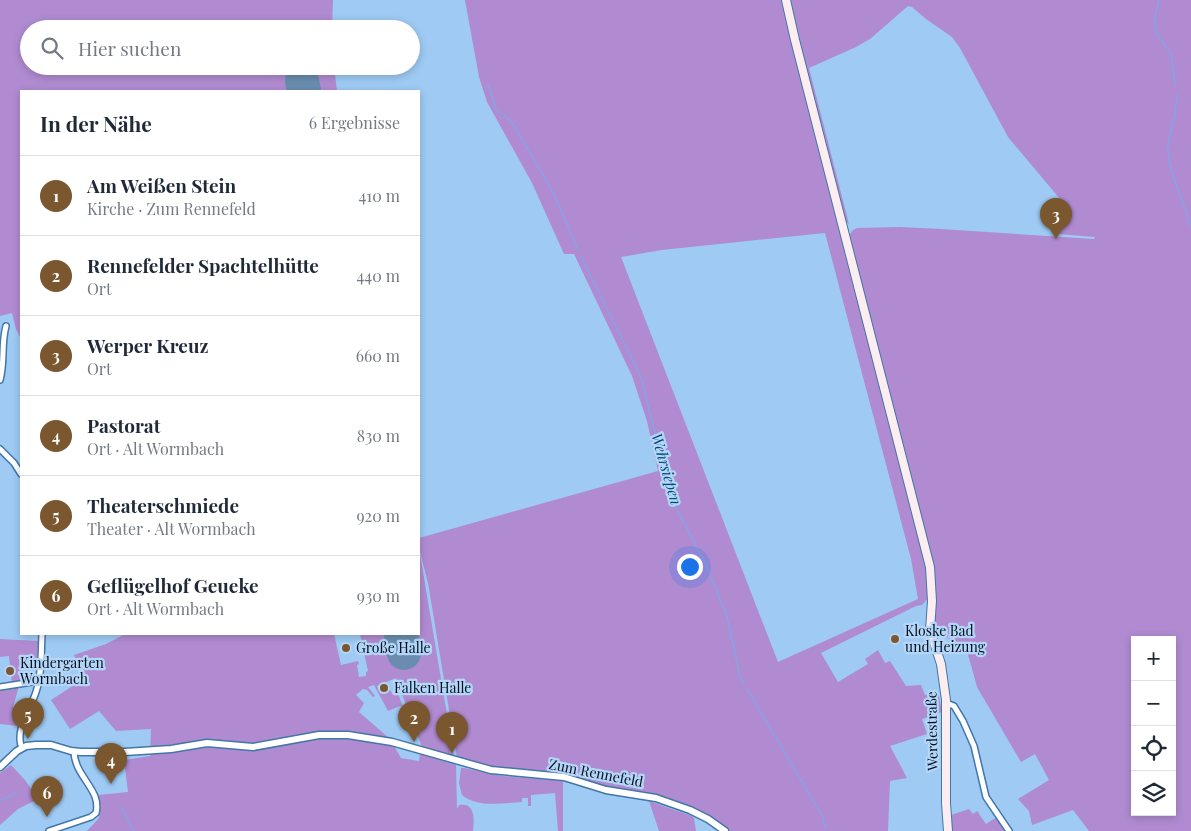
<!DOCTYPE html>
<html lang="de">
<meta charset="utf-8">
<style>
body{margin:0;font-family:"Playfair Display",serif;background:#f6f6f7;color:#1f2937}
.controls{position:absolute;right:15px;bottom:15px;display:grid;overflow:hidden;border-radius:0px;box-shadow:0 2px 8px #0003}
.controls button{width:45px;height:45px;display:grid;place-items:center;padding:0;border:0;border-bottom:1px solid #e0e1e3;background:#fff;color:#1f2937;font:25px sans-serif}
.you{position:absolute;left:689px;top:566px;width:18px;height:18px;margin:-12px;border:4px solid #fff;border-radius:50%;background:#1a73e8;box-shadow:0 0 0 8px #1a73e833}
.badge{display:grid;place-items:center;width:32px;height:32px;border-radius:50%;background:#7a572f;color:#fff;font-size:16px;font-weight:700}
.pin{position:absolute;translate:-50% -41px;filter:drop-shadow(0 1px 2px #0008)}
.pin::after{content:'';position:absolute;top:26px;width:18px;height:15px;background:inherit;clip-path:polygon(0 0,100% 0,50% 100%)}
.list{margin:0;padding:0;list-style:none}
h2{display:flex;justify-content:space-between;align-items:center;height:65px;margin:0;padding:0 20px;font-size:21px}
h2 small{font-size:16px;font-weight:400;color:#747a83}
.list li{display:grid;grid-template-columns:32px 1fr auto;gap:15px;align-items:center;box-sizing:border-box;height:80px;padding:0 20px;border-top:1px solid #e0e1e3}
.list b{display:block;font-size:19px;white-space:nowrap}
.list p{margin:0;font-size:16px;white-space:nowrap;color:#747a83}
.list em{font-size:16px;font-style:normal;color:#747a83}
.icon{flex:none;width:28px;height:28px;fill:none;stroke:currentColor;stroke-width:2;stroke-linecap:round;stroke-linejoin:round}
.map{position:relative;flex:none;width:1191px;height:831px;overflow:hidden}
.search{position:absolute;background:#fff;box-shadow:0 2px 8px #0003;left:20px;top:20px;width:400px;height:55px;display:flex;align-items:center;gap:12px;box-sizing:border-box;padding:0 18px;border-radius:28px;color:#747a83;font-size:19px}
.panel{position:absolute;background:#fff;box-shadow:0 2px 8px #0003;left:20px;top:90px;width:400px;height:545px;border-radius:0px}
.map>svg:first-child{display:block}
</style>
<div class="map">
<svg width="1191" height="831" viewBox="0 0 1191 831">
<rect width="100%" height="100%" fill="#9ecaf4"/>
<g fill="#b08bd1" fill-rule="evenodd">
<polygon points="0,0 333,0 332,29 29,29 29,66 334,66 337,91 21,91 21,339 16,329 12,313 0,316"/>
<path d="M465 0H783L926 563 929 597 922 605 916 606 821 653 838 682 868 664 865 659 878 650 885 663 890 661 906 686 921 685 925 695 938 691 942 712 922 719 927 734 890 746 907 778 890 781 888 831H728L716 822 652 795 598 785 573 776 497 769 457 758 428 583 419 548V538L658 471 647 421 632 376 574 254H564L532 183 487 102 479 77ZM825 233 911 559 918 599 778 662 621 257 662 250Z"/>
<path d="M789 0H1191V831H1089L1073 810 1032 825 1029 811 1018 799 1049 780 1035 754 1021 762 977 687 967 651 935 629 933 619 934 599 848 237 853 230 857 228 900 227 941 229 1094 239 1095 237 1057 234C1067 224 1072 219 1065 205L1008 137 960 48 952 37 926 19 912 7 908 6 870 39 856 47 809 68 849 224 843 219ZM1135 640H1172V812H1135Z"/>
<path d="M419 548 454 756 422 747 396 678 377 686 381 694 390 690 392 693 397 691 403 707 400 706 388 711 374 685 368 687 375 696 373 697 367 690 363 689 356 695 364 703 359 712 390 739 401 758 419 761 420 754 456 765 457 809 459 805C476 802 474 820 473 831H87L99 818 97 803 99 795 128 792 124 760 150 756 151 729 116 731 99 711 70 729 51 700 85 678 74 655 106 644 125 634H334L341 665 358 661 359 664 357 665 359 677 366 676V672L368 671 360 634H419Z"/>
<polygon points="0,639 38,641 37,659 19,658 22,683 12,684 9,656 0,657"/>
<polygon points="19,686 13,707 24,711 18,726 0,724 0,688"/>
<polygon points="11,765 25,780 38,799 18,809 0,825 0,773"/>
<path d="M461 768H464L503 776 563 781V831H558L555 793 531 795V806H528V798H522V802C503 803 477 808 462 795L459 783Z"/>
<polygon points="649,801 692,816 694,818 696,831 659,831"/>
<polygon points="969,809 973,814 977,811 986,824 997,817 1007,831 951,831 948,816"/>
</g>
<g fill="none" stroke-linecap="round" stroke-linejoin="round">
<g stroke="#6bb1f2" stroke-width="1">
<polyline points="1159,0 1154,21 1157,34 1171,54 1175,86"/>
<polyline points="488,84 496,110 511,121 553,192 578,250"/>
<path d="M1177 94C1176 100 1176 107 1175 113 1173 125 1167 139 1168 152 1170 178 1185 201 1190 227"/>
<polyline points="581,257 641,377 671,498 706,565 727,616 740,677 744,684"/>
<polyline points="747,689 823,817 825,828"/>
<polyline points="33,787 59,784"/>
<polyline points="0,801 18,792"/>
<polyline points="121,807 134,831"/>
</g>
<g stroke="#6a8daf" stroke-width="34">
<polyline points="302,81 304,91"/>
<polyline points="401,634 404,653"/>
</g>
<g stroke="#4277a7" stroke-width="8">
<g id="minor">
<path d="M0 380C5 362 1 344 6 326"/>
<polyline points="0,449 14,463 21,474"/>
<polyline points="0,687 39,681"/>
<polyline points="946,703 954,706 963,721 974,746 986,797 1009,831"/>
<path d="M22 748C14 731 31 708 36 692 42 674 41 653 42 634"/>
<path d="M49 831 91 817 96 813C102 790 75 777 74 752"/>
</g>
</g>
<g stroke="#4277a7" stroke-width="9">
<polyline id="tertiary" points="0,767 17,751 26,746 36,745 51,745 71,751 81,752 125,752 171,749 207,743 253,747 319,735 348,735 392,742 491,770 564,777 606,790 656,798 690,810 708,819 725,831"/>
</g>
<g stroke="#4277a7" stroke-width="10">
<polyline id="secondary" points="786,0 795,40 930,567 932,601 930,630 941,664 946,700 946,803 948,831"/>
</g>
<use href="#minor" stroke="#fff" stroke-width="5"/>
<use href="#tertiary" stroke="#fff" stroke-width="6"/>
<use href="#secondary" stroke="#fcedf0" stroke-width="8"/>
</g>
<g fill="#7a572f" stroke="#b5d6f6" stroke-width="2">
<circle cx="895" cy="639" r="5"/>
<circle cx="346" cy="648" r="5"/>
<circle cx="10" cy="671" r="5"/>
<circle cx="384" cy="688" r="5"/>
</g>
<g text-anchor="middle" stroke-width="4.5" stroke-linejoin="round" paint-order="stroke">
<g font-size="14" fill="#001123" stroke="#b5d6f6" text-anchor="start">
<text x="905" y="636">Kloske Bad<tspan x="905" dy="16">und Heizung</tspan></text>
<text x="356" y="653">Große Halle</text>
<text x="20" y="668">Kindergarten<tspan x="20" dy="16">Wormbach</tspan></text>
<text x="394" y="693">Falken Halle</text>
</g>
<g font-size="14" fill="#001123" stroke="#b5d6f6">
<text transform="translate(932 731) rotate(-91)" y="5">Werdestraße</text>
<text transform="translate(596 773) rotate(11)" y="5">Zum Rennefeld</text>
</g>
<g font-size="15" font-style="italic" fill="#00497c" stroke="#b5d6f6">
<text transform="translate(666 469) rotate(74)" y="5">Wehrsiepen</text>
</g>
</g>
</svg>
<div class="controls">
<button>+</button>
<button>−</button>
<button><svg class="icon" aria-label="locate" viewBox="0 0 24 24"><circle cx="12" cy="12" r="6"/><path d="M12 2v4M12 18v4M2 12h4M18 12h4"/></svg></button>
<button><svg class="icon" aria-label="layers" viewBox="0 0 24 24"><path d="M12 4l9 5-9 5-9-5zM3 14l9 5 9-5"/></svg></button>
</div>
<div class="you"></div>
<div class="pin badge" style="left:452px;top:753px">1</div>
<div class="pin badge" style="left:414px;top:742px">2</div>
<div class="pin badge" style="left:1056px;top:239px">3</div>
<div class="pin badge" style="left:111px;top:784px">4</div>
<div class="pin badge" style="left:28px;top:739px">5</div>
<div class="pin badge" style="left:47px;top:817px">6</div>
<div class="search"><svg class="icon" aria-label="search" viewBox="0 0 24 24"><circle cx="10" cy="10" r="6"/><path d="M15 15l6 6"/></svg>Hier suchen</div>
<section class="panel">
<h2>In der Nähe<small>6 Ergebnisse</small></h2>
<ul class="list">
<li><span class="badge">1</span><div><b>Am Weißen Stein</b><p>Kirche · Zum Rennefeld</p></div><em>410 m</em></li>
<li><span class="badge">2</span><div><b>Rennefelder Spachtelhütte</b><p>Ort</p></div><em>440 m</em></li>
<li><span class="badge">3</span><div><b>Werper Kreuz</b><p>Ort</p></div><em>660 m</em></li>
<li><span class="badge">4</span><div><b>Pastorat</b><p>Ort · Alt Wormbach</p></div><em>830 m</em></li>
<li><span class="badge">5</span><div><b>Theaterschmiede</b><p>Theater · Alt Wormbach</p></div><em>920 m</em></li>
<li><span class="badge">6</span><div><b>Geflügelhof Geueke</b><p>Ort · Alt Wormbach</p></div><em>930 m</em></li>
</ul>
</section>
</div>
